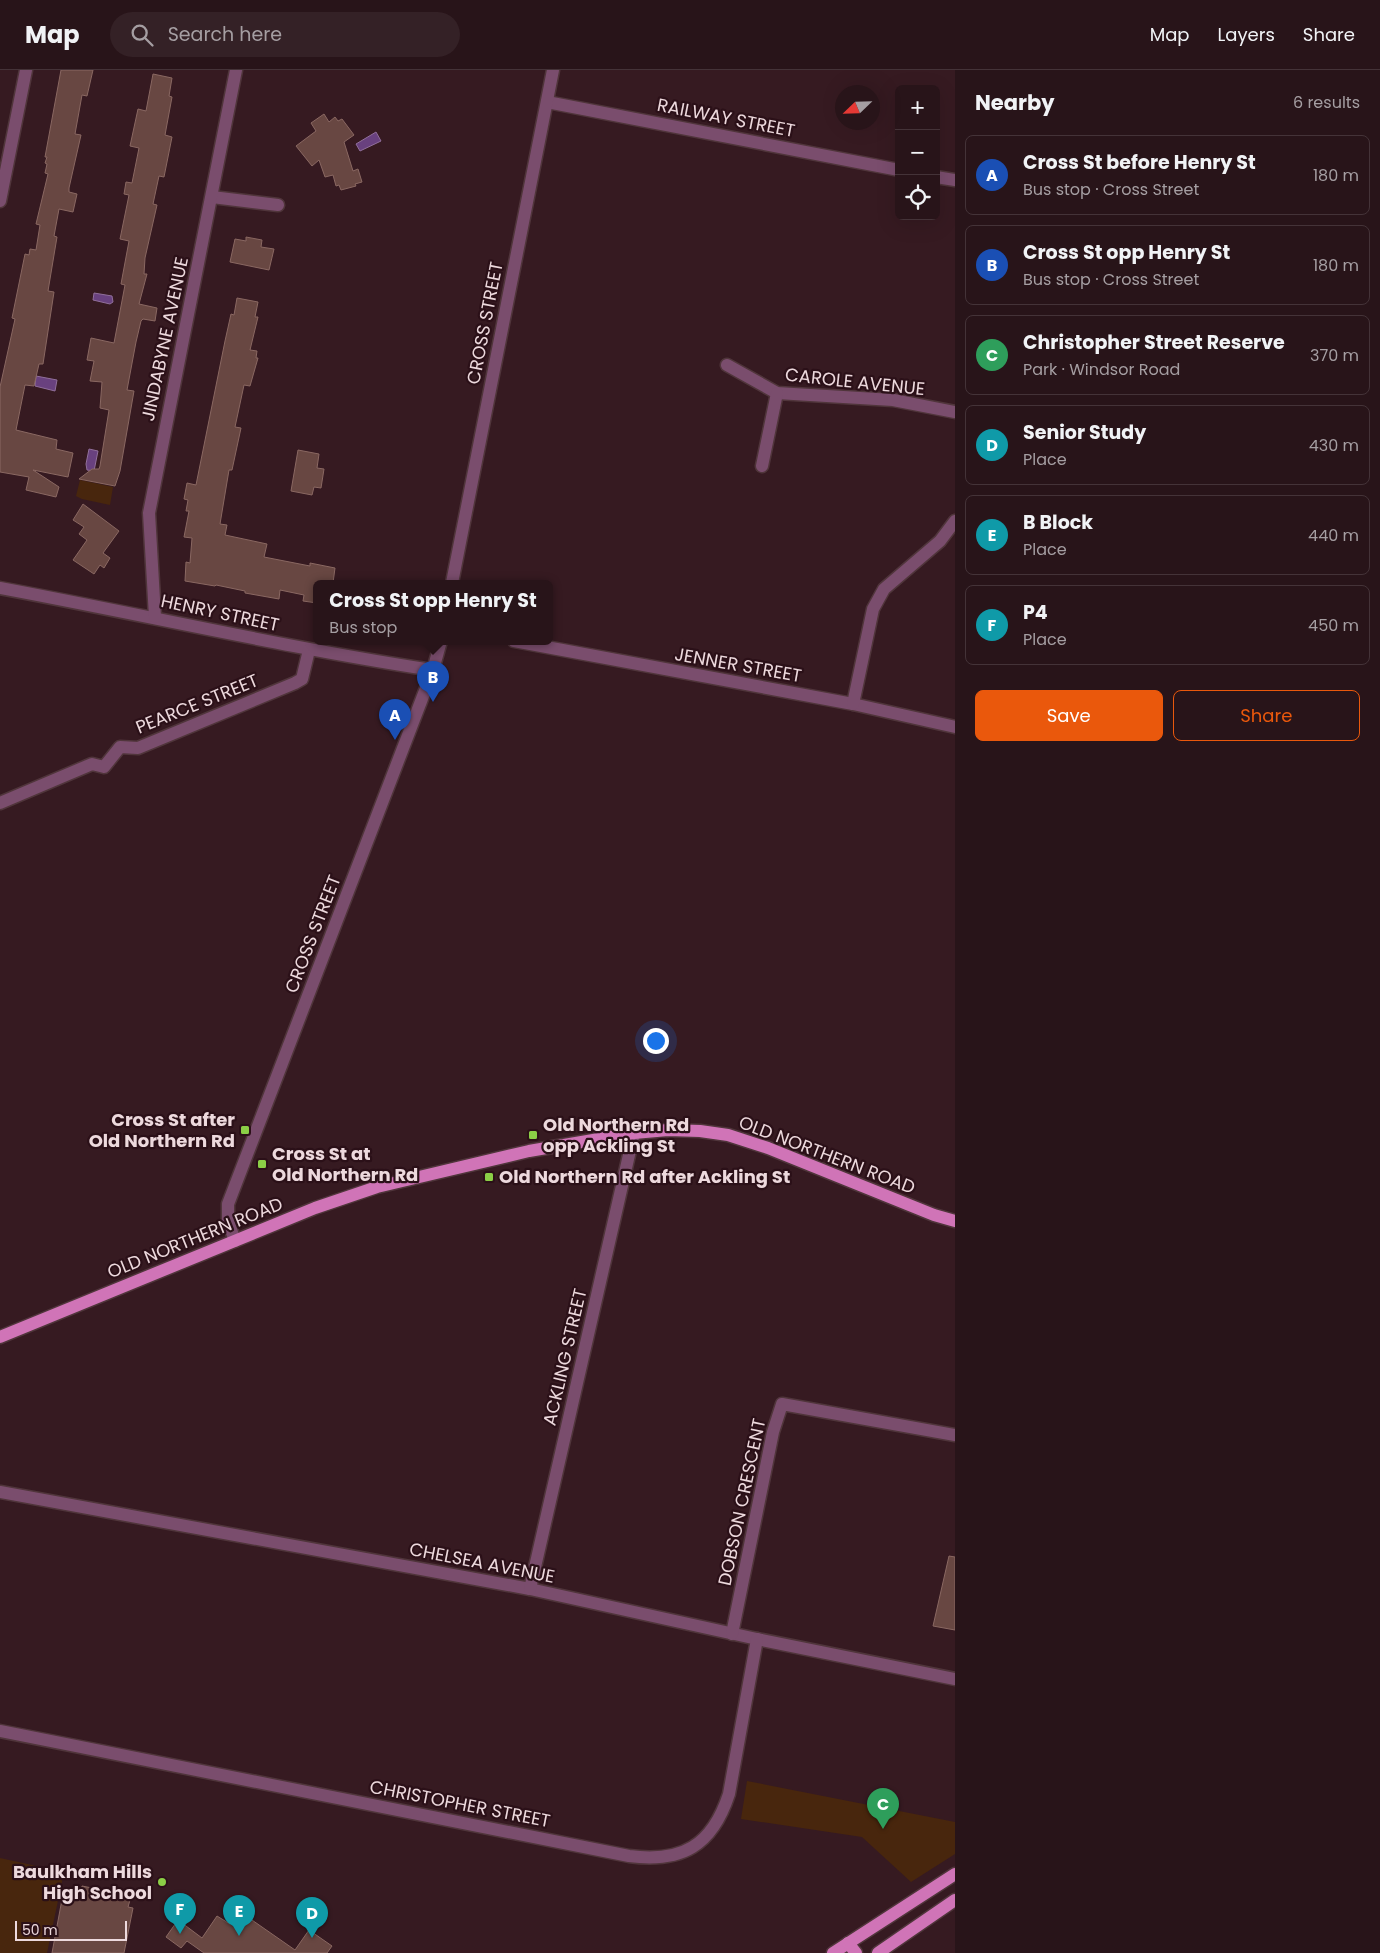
<!DOCTYPE html>
<meta charset="utf-8">
<style>
body{margin:0;font-family:Poppins,sans-serif;background:#342126;color:#f1f3f6}
.controls{position:absolute;right:15px;top:15px;display:grid;overflow:hidden;border-radius:8px;box-shadow:0 5px 20px #0002}
.controls button{width:45px;height:45px;display:grid;place-items:center;padding:0;border:0;border-bottom:1px solid #443338;background:#281419;color:#f1f3f6;font:25px sans-serif}
.compass{position:absolute;left:835px;top:15px;width:45px;height:45px;border-radius:50%;background:#281419;box-shadow:0 5px 20px #0002;rotate:247deg}
.scale{position:absolute;left:15px;bottom:12px;width:112px;box-sizing:border-box;padding-left:5px;border:2px solid #edd9dd;border-top:0;font-size:14px;line-height:18px;white-space:nowrap;color:#edd9dd;-webkit-text-stroke:4px #2b1018;paint-order:stroke}
.you{position:absolute;left:655px;top:970px;width:18px;height:18px;margin:-12px;border:4px solid #fff;border-radius:50%;background:#1a73e8;box-shadow:0 0 0 8px #1a73e833}
.badge{display:grid;place-items:center;width:32px;height:32px;border-radius:50%;background:#ea580c;color:#fff;font-size:16px;font-weight:700}
.pin{position:absolute;translate:-50% -41px;filter:drop-shadow(0 1px 2px #0008)}
.pin::after{content:'';position:absolute;top:26px;width:18px;height:15px;background:inherit;clip-path:polygon(0 0,100% 0,50% 100%)}
.popup{position:absolute;left:313px;top:510px;width:240px;height:65px;box-sizing:border-box;display:grid;place-content:center;border-radius:8px;background:#281419;filter:drop-shadow(0 1px 4px #0005);font-size:16px;white-space:nowrap;color:#a59ea2}
.popup b{font-size:19px;color:#f1f3f6}
.popup::after{content:'';position:absolute;left:50%;top:100%;margin-left:-10px;border:10px solid transparent;border-top-color:#281419}
.list{margin:0;padding:0;list-style:none}
h2{display:flex;justify-content:space-between;align-items:center;height:65px;margin:0;padding:0 20px;font-size:21px}
h2 small{font-size:16px;font-weight:400;color:#a59ea2}
.list li{display:grid;grid-template-columns:32px 1fr auto;gap:15px;align-items:center;box-sizing:border-box;height:80px;margin:0 10px 10px;padding:0 10px;border:1px solid #443338;border-radius:8px}
.list b{display:block;font-size:19px;white-space:nowrap}
.list p{margin:0;font-size:16px;white-space:nowrap;color:#a59ea2}
.list em{font-size:16px;font-style:normal;color:#a59ea2}
.actions{display:flex;gap:10px;padding:15px 20px}
.actions a{flex:1;padding:11px 0;border:1px solid #ea580c;border-radius:8px;text-align:center;font-size:18px;color:#ea580c}
.actions .main{background:#ea580c;color:#fff}
.icon{flex:none;width:28px;height:28px;fill:none;stroke:currentColor;stroke-width:2;stroke-linecap:round;stroke-linejoin:round}
.map{position:relative;flex:none;width:955px;height:1883px;overflow:hidden}
header{display:flex;align-items:center;gap:30px;box-sizing:border-box;height:70px;padding:0 25px;background:#281419;border-bottom:1px solid #443338}
header strong{font-size:24px}
nav{display:flex;gap:28px;margin-inline-start:auto;font-size:18px}
.search{width:350px;height:45px;background:#342126;display:flex;align-items:center;gap:12px;box-sizing:border-box;padding:0 18px;border-radius:28px;color:#a59ea2;font-size:19px}
main{display:flex}
aside{flex:1;background:#281419}
.map>svg:first-child{display:block}
</style>
<header>
<strong>Map</strong>
<div class="search"><svg class="icon" aria-label="search" viewBox="0 0 24 24"><circle cx="10" cy="10" r="6"/><path d="M15 15l6 6"/></svg>Search here</div>
<nav><a>Map</a><a>Layers</a><a>Share</a></nav>
</header>
<main>
<div class="map">
<svg width="955" height="1883" viewBox="0 0 955 1883">
<rect width="100%" height="100%" fill="#361a21"/>
<g fill="#48260d">
<polygon points="80,410 113,417 110,435 82,429 76,426"/>
<polygon points="747,1711 955,1752 955,1784 911,1812 862,1767 741,1749"/>
<polygon points="0,1788 64,1802 47,1883 0,1883"/>
</g>
<g fill="#69417f" stroke="#916f9b">
<polygon points="376,62 381,71 360,81 356,74"/>
<polygon points="94,223 112,226 113,232 110,234 93,230"/>
<polygon points="36,306 57,310 55,321 35,316"/>
<polygon points="89,379 98,381 94,401 87,400 86,394"/>
</g>
<g fill="#684742" stroke="#8a6862">
<polygon points="61,0 93,0 87,26 82,25 75,64 81,65 69,118 69,122 77,124 73,142 59,139 54,166 57,167 48,221 54,222 43,294 39,294 34,316 25,315 16,360 57,370 56,379 73,383 68,407 33,400 59,417 56,427 26,420 29,407 0,402 0,317 15,249 12,248 25,184 29,185 30,179 36,180 40,155 36,154 48,104 45,103 47,94 45,93 47,87 45,87"/>
<polygon points="153,4 172,8 169,26 172,27 165,65 172,67 164,107 159,106 153,134 157,135 145,188 144,204 147,204 139,234 157,238 155,251 143,249 141,251 136,272 127,320 134,321 120,401 115,416 79,409 92,399 99,399 100,396 109,340 100,338 102,312 90,311 94,291 87,290 91,268 114,273 125,215 121,214 129,171 120,169 129,125 124,124 126,112 132,113 139,78 130,76 138,39 146,41"/>
<polygon points="324,44 329,52 335,47 338,51 342,49 354,65 344,72 353,101 358,99 362,112 355,114 356,116 341,120 339,115 336,116 333,105 325,107 319,90 312,96 296,76 316,61 311,53"/>
<polygon points="246,167 262,170 261,177 274,179 269,200 230,192 235,169 246,171"/>
<polygon points="237,228 258,232 255,247 258,247 250,280 257,281 256,288 258,288 250,316 244,315 235,357 241,358 232,400 229,400 220,454 227,455 225,465 267,474 264,487 310,496 310,493 335,498 333,513 317,513 317,533 303,531 304,525 280,520 279,529 245,523 245,521 216,515 215,516 185,511 186,492 190,493 192,468 184,467 189,441 186,441 188,430 184,429 187,413 196,415 225,271 231,244 234,245"/>
<polygon points="298,380 319,384 317,398 324,399 321,418 314,417 312,425 291,421"/>
<polygon points="83,434 119,461 103,483 110,488 104,498 100,495 94,504 73,490 87,470 79,464 84,457 73,450"/>
<polygon points="949,1486 955,1487 955,1560 933,1556"/>
<polygon points="82,1816 117,1823 116,1827 130,1830 128,1837 133,1838 124,1883 52,1883 63,1824 71,1825 73,1819 81,1820"/>
<polygon points="239,1841 295,1880 309,1860 332,1876 327,1883 204,1883 187,1871 181,1878 166,1867 178,1850 202,1868 217,1846 230,1854"/>
</g>
<g fill="none" stroke-linecap="round" stroke-linejoin="round">
<g stroke="#50353b" stroke-width="15">
<g id="minor">
<polyline points="547,32 899,100"/>
<polyline points="936,107 955,110"/>
<polyline points="212,127 278,135"/>
<polyline points="0,131 26,0"/>
<polyline points="727,295 777,323 893,330 955,342"/>
<polyline points="762,396 777,323"/>
<polyline points="452,513 553,0"/>
<path d="M0 518C145 545 288 578 433 600"/>
<polyline points="155,547 149,443 236,0"/>
<polyline points="514,571 853,634 955,657"/>
<polyline points="853,634 873,539 884,519 940,471 955,451"/>
<polyline points="0,733 92,694 104,697 120,677 138,678 295,613 302,609 309,580"/>
<polyline points="235,1171 228,1151 228,1134 433,600 441,571"/>
<polyline points="0,1422 530,1519 757,1569 955,1609"/>
<polyline points="530,1519 634,1063"/>
<polyline points="732,1564 773,1362 782,1334 955,1365"/>
<path d="M0 1661 629 1786C682 1793 712 1776 729 1724L757 1569"/>
</g>
</g>
<g stroke="#50353b" stroke-width="15">
<g id="major">
<polyline points="0,1267 315,1138 377,1117 529,1081 634,1063 668,1060 700,1061 728,1065 768,1078 934,1145 955,1151"/>
<polyline points="848,1873 856,1883"/>
<polyline points="833,1883 955,1804"/>
<polyline points="878,1883 955,1830"/>
</g>
</g>
<use href="#minor" stroke="#7a4d6d" stroke-width="12"/>
<use href="#major" stroke="#d074b7" stroke-width="12"/>
</g>
<g fill="#8bce46" stroke="#2b1018" stroke-width="2">
<rect x="240" y="1055" width="10" height="10" rx="2.5"/>
<rect x="528" y="1060" width="10" height="10" rx="2.5"/>
<rect x="257" y="1089" width="10" height="10" rx="2.5"/>
<rect x="484" y="1102" width="10" height="10" rx="2.5"/>
<circle cx="162" cy="1812" r="5"/>
</g>
<g text-anchor="middle" stroke-width="4.5" stroke-linejoin="round" paint-order="stroke">
<g font-size="18" fill="#edd9dd" stroke="#2b1018">
<text transform="translate(726 48) rotate(11)" y="6">RAILWAY STREET</text>
<text transform="translate(485 253) rotate(-79)" y="6">CROSS STREET</text>
<text transform="translate(165 269) rotate(-78)" y="6">JINDABYNE AVENUE</text>
<text transform="translate(855 312) rotate(6)" y="6">CAROLE AVENUE</text>
<text transform="translate(220 543) rotate(12)" y="6">HENRY STREET</text>
<text transform="translate(738 595) rotate(10)" y="6">JENNER STREET</text>
<text transform="translate(197 634) rotate(-22)" y="6">PEARCE STREET</text>
<text transform="translate(313 864) rotate(-69)" y="6">CROSS STREET</text>
<text transform="translate(827 1085) rotate(21)" y="6">OLD NORTHERN ROAD</text>
<text transform="translate(195 1168) rotate(-22)" y="6">OLD NORTHERN ROAD</text>
<text transform="translate(565 1287) rotate(-77)" y="6">ACKLING STREET</text>
<text transform="translate(742 1432) rotate(-78)" y="6">DOBSON CRESCENT</text>
<text transform="translate(482 1493) rotate(11)" y="6">CHELSEA AVENUE</text>
<text transform="translate(460 1734) rotate(11)" y="6">CHRISTOPHER STREET</text>
</g>
<g font-size="18" font-weight="bold" fill="#edd9dd" stroke="#2b1018" text-anchor="start">
<text x="235" y="1056" text-anchor="end">Cross St after<tspan x="235" dy="21">Old Northern Rd</tspan></text>
<text x="543" y="1061">Old Northern Rd<tspan x="543" dy="21">opp Ackling St</tspan></text>
<text x="272" y="1090">Cross St at<tspan x="272" dy="21">Old Northern Rd</tspan></text>
<text x="499" y="1113">Old Northern Rd after Ackling St</text>
<text x="152" y="1808" text-anchor="end">Baulkham Hills<tspan x="152" dy="21">High School</tspan></text>
</g>
</g>
</svg>
<div class="controls">
<button>+</button>
<button>−</button>
<button><svg class="icon" aria-label="locate" viewBox="0 0 24 24"><circle cx="12" cy="12" r="6"/><path d="M12 2v4M12 18v4M2 12h4M18 12h4"/></svg></button>
</div>
<svg class="compass" viewBox="-18 -18 36 36"><path d="M0-13l5 13h-10z" fill="#e53935"/><path d="M0 13l5-13h-10z" fill="#a59ea2"/></svg>
<div class="scale">50 m</div>
<div class="you"></div>
<div class="pin badge" style="left:395px;top:670px;background:#1a4fb4">A</div>
<div class="pin badge" style="left:433px;top:632px;background:#1a4fb4">B</div>
<div class="popup"><b>Cross St opp Henry St</b>Bus stop</div>
<div class="pin badge" style="left:883px;top:1759px;background:#2e9e5b">C</div>
<div class="pin badge" style="left:312px;top:1868px;background:#0f9aa8">D</div>
<div class="pin badge" style="left:239px;top:1866px;background:#0f9aa8">E</div>
<div class="pin badge" style="left:180px;top:1864px;background:#0f9aa8">F</div>
</div>
<aside>
<h2>Nearby<small>6 results</small></h2>
<ul class="list">
<li><span class="badge" style="background:#1a4fb4">A</span><div><b>Cross St before Henry St</b><p>Bus stop · Cross Street</p></div><em>180 m</em></li>
<li><span class="badge" style="background:#1a4fb4">B</span><div><b>Cross St opp Henry St</b><p>Bus stop · Cross Street</p></div><em>180 m</em></li>
<li><span class="badge" style="background:#2e9e5b">C</span><div><b>Christopher Street Reserve</b><p>Park · Windsor Road</p></div><em>370 m</em></li>
<li><span class="badge" style="background:#0f9aa8">D</span><div><b>Senior Study</b><p>Place</p></div><em>430 m</em></li>
<li><span class="badge" style="background:#0f9aa8">E</span><div><b>B Block</b><p>Place</p></div><em>440 m</em></li>
<li><span class="badge" style="background:#0f9aa8">F</span><div><b>P4</b><p>Place</p></div><em>450 m</em></li>
</ul>
<div class="actions"><a class="main">Save</a><a>Share</a></div>
</aside>
</main>
